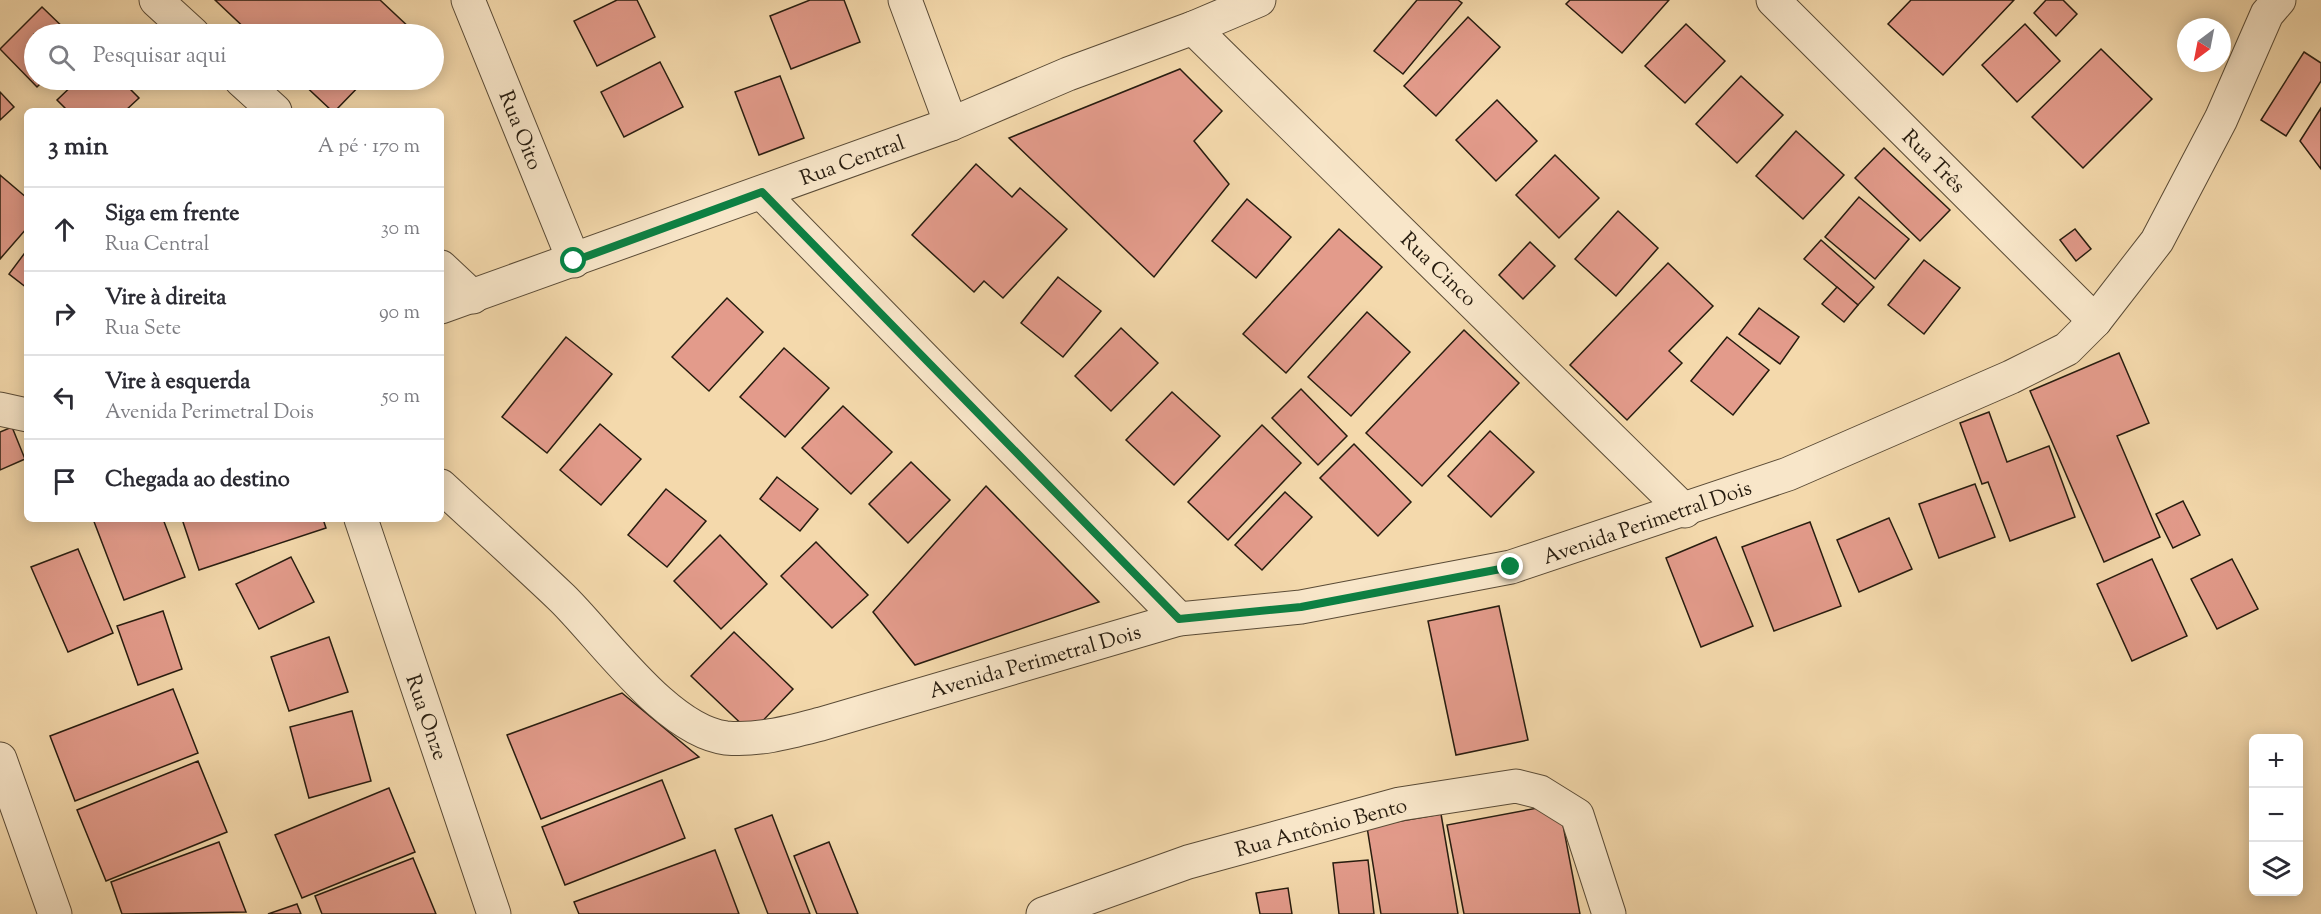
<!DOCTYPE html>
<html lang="pt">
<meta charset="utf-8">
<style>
body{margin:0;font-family:"Sorts Mill Goudy",serif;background:#f2f2f3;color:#2b2b33}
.controls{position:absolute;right:18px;bottom:18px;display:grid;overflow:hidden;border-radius:9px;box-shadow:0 3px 15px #0003}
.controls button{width:54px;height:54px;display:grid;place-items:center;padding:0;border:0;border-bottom:2px solid #e1e1e2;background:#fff;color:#2b2b33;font:30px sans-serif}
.compass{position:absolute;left:2177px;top:18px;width:54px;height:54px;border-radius:50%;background:#fff;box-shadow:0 3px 15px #0003;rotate:212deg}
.stop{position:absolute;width:18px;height:18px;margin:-14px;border:4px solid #0b8043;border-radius:50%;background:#fff}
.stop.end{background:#0b8043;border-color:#fff;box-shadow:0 2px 6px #0008}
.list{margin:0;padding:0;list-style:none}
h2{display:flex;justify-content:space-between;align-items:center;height:78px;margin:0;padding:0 24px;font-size:26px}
h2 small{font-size:20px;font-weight:400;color:#7c7c81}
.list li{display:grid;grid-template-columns:39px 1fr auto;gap:18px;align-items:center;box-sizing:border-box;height:84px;padding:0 24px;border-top:2px solid #e1e1e2}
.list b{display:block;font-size:22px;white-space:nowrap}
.list p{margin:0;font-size:20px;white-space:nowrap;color:#7c7c81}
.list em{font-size:20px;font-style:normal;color:#7c7c81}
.icon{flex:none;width:33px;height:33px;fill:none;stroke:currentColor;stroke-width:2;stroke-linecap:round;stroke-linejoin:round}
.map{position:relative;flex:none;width:2321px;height:914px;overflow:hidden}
.search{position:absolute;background:#fff;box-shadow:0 3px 15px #0003;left:24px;top:24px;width:420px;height:66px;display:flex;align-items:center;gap:15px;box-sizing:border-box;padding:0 21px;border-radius:33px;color:#7c7c81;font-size:22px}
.panel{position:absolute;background:#fff;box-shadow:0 3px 15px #0003;left:24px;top:108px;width:420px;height:414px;border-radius:9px}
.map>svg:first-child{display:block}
</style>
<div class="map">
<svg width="2321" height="914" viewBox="0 0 2321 914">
<rect width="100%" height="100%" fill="#f4d9ac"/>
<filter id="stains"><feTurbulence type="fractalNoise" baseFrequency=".00333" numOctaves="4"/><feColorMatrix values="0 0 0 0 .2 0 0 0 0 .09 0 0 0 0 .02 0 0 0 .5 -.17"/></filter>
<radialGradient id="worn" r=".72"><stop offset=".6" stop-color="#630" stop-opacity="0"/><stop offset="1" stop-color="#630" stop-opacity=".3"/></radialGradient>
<g fill="#e39b8b" stroke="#271c0f" stroke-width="1.5">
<polygon points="215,0 380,0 412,30 408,34 251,34"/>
<polygon points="617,0 637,0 655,37 597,66 574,21"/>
<polygon points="810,0 844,0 860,42 791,69 770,16"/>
<polygon points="1417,0 1458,0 1462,3 1403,74 1374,51"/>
<polygon points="1570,0 1669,0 1622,53 1566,4"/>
<polygon points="1911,0 2014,0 1943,75 1888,24"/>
<polygon points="2046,0 2063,0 2077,14 2056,36 2034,13"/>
<polygon points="42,7 70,34 34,34 34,80 44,80 37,87 0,49"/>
<polygon points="1468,17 1500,47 1436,116 1404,86"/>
<polygon points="1686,24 1725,61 1685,103 1645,66"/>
<polygon points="2025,24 2060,61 2017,102 1982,65"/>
<polygon points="2101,49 2152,99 2083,168 2032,117"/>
<polygon points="2304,52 2321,63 2321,81 2286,136 2261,120"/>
<polygon points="660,62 683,107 624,137 601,92"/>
<polygon points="1180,69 1222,111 1194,141 1229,184 1154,277 1009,138"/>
<polygon points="780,76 804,138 759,155 735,92"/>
<polygon points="1741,76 1783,115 1737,163 1696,124"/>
<polygon points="78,80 121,80 139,98 125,111 68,111 57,100"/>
<polygon points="299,80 365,80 335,111 332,111"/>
<polygon points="0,92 14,107 0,120"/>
<polygon points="1497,100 1537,141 1496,181 1456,140"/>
<polygon points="2321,108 2321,169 2300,141"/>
<polygon points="1796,131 1844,175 1803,219 1756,176"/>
<polygon points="1884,148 1950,210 1920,241 1855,178"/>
<polygon points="1555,155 1599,198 1559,238 1516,195"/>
<polygon points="976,164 1012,197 1020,188 1067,229 1003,298 984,281 974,292 912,235"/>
<polygon points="0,175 27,198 27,228 0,259"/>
<polygon points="1859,197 1909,239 1875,279 1825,237"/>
<polygon points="1247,199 1291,237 1256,278 1212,241"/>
<polygon points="1618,211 1658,248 1616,296 1575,259"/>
<polygon points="1339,229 1382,267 1286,373 1243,334"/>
<polygon points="2075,229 2091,249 2076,261 2060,240"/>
<polygon points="1821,240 1874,287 1858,305 1804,259"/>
<polygon points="1530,242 1555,266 1523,299 1499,275"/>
<polygon points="27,250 27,288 9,274"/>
<polygon points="1924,260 1960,288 1924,334 1888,305"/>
<polygon points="1668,263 1713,306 1669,351 1682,363 1627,420 1570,365"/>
<polygon points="1058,277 1101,311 1063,357 1021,323"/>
<polygon points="1837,287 1858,305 1844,322 1822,304"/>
<polygon points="727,298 763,332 709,391 672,357"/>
<polygon points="1759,308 1799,337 1780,364 1739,334"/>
<polygon points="1367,312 1410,352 1351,416 1308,377"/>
<polygon points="1121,328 1158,363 1111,411 1075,376"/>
<polygon points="1464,330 1519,383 1422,486 1366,433"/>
<polygon points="566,337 612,374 547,453 502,417"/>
<polygon points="1727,337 1769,370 1733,415 1691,381"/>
<polygon points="784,348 829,388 785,437 740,397"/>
<polygon points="2119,353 2149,423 2117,436 2160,537 2104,562 2030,391"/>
<polygon points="1301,389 1347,436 1318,465 1272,418"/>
<polygon points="1172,392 1220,436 1174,485 1126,440"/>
<polygon points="843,406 892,452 851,494 802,448"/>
<polygon points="1989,412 2007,462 2049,446 2075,517 2010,541 1988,482 1982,484 1960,423"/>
<polygon points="600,424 641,459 601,505 560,470"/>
<polygon points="1262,425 1301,463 1228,540 1188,502"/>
<polygon points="12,427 25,459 0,470 0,432"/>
<polygon points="1490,431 1534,472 1491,517 1448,476"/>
<polygon points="1354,444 1411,502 1378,536 1320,478"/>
<polygon points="911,462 950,500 908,543 869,504"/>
<polygon points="777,477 818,509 800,531 760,499"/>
<polygon points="1975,484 1995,537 1939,558 1919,504"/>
<polygon points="986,486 1099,602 915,665 873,612"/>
<polygon points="666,489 706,521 667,567 628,535"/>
<polygon points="1285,492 1312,517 1262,570 1235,545"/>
<polygon points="2183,501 2200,535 2173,548 2156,514"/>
<polygon points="1889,518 1912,569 1859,592 1837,540"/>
<polygon points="93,519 163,519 185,577 124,600"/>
<polygon points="182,519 323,519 326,528 199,570"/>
<polygon points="1810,522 1841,606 1774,631 1742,547"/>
<polygon points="720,535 767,584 721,629 674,581"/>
<polygon points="1716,537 1753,626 1701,647 1666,558"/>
<polygon points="816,542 868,595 832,628 781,576"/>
<polygon points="78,549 113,633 68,652 31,567"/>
<polygon points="291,557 314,602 259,629 236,584"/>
<polygon points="2152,559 2187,636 2132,661 2097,584"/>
<polygon points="2232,559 2258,609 2217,629 2191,579"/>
<polygon points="1499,606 1528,740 1456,755 1428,621"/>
<polygon points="163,611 182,669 138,685 117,626"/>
<polygon points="734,632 793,689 751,733 691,676"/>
<polygon points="329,637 348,692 289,711 271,657"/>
<polygon points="173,689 198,753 75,801 50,736"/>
<polygon points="622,693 699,757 541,819 507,735"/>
<polygon points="352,711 371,781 309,798 290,727"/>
<polygon points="198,761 227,832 106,881 77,810"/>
<polygon points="662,780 685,838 565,885 542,827"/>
<polygon points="389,788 415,852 302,898 275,835"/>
<polygon points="1559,804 1580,914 1464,914 1447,825"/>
<polygon points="1441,814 1458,914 1381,914 1367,827"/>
<polygon points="772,815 810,914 768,914 735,829"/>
<polygon points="219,842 246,912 122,914 111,882"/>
<polygon points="829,842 858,914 817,914 794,856"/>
<polygon points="715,850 739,914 579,914 574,902"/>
<polygon points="413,858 436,914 322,914 315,896"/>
<polygon points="1368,860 1374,914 1339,914 1333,863"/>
<polygon points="1288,888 1292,914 1260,914 1256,893"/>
<polygon points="297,904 301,914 268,914"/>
</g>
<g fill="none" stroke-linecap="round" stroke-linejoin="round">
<g stroke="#5a4b36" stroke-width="35">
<g id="street">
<polyline points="156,0 193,34"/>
<polyline points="468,0 574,261"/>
<polyline points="905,0 951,124"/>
<polyline points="1773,0 2095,321"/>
<polyline points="1193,28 1685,511"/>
<polyline points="241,80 275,111"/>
<polyline points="762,193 1179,619"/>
<polyline points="441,267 473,297"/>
<polyline points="441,307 951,124 1068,74 1193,28 1259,0"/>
<polyline points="0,409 27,415"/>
<path d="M441 486C481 523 522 560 562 598 603 638 667 731 726 738 758 741 790 732 821 724L1179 619 1301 607 1511 567 1788 474 2011 377 2067 349 2095 321 2157 241 2221 119 2267 14 2279 0"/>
<polyline points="361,519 494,914"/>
<polyline points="0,759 55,914"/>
<polyline points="1043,914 1188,862 1400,804 1516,786 1540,792 1577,815 1609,914"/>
</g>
</g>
<use href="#street" stroke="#f8e6c9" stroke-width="33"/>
</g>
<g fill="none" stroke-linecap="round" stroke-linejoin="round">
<polyline stroke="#0b8043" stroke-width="8" points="574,261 762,192 1179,619 1301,607 1511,567"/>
</g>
<g text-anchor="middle" stroke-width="4.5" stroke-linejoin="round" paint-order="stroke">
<g font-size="21" fill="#271c0f" stroke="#f8e6c9">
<text transform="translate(521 130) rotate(68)" y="7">Rua Oito</text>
<text transform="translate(852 160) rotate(-20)" y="7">Rua Central</text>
<text transform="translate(1934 161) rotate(45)" y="7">Rua Três</text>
<text transform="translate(1439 269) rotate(44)" y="7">Rua Cinco</text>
<text transform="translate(1647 522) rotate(-19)" y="7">Avenida Perimetral Dois</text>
<text transform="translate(1035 661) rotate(-16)" y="7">Avenida Perimetral Dois</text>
<text transform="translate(427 717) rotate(71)" y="7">Rua Onze</text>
<text transform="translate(1321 827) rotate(-15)" y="7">Rua Antônio Bento</text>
</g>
</g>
<rect width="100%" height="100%" filter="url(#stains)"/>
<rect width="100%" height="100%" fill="url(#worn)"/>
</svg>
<div class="controls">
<button>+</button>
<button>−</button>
<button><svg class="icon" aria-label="layers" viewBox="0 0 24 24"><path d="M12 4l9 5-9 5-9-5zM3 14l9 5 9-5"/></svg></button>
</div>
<svg class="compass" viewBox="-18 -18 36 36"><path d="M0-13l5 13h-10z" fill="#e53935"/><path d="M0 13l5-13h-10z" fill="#7c7c81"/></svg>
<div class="stop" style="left:574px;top:261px"></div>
<div class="stop end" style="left:1511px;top:567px"></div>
<div class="search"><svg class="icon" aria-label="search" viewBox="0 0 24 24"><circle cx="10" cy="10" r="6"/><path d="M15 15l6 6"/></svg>Pesquisar aqui</div>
<section class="panel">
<h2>3 min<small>A pé · 170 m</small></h2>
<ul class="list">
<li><svg class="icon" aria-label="ahead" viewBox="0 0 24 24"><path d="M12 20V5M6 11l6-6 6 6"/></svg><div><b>Siga em frente</b><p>Rua Central</p></div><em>30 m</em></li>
<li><svg class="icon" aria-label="right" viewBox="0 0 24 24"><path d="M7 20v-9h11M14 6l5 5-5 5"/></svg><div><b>Vire à direita</b><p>Rua Sete</p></div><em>90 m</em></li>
<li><svg class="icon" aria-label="left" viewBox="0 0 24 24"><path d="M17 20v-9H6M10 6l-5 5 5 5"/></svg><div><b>Vire à esquerda</b><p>Avenida Perimetral Dois</p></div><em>50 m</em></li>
<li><svg class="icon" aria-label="arrive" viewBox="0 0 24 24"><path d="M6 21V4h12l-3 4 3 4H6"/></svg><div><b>Chegada ao destino</b></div></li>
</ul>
</section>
</div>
